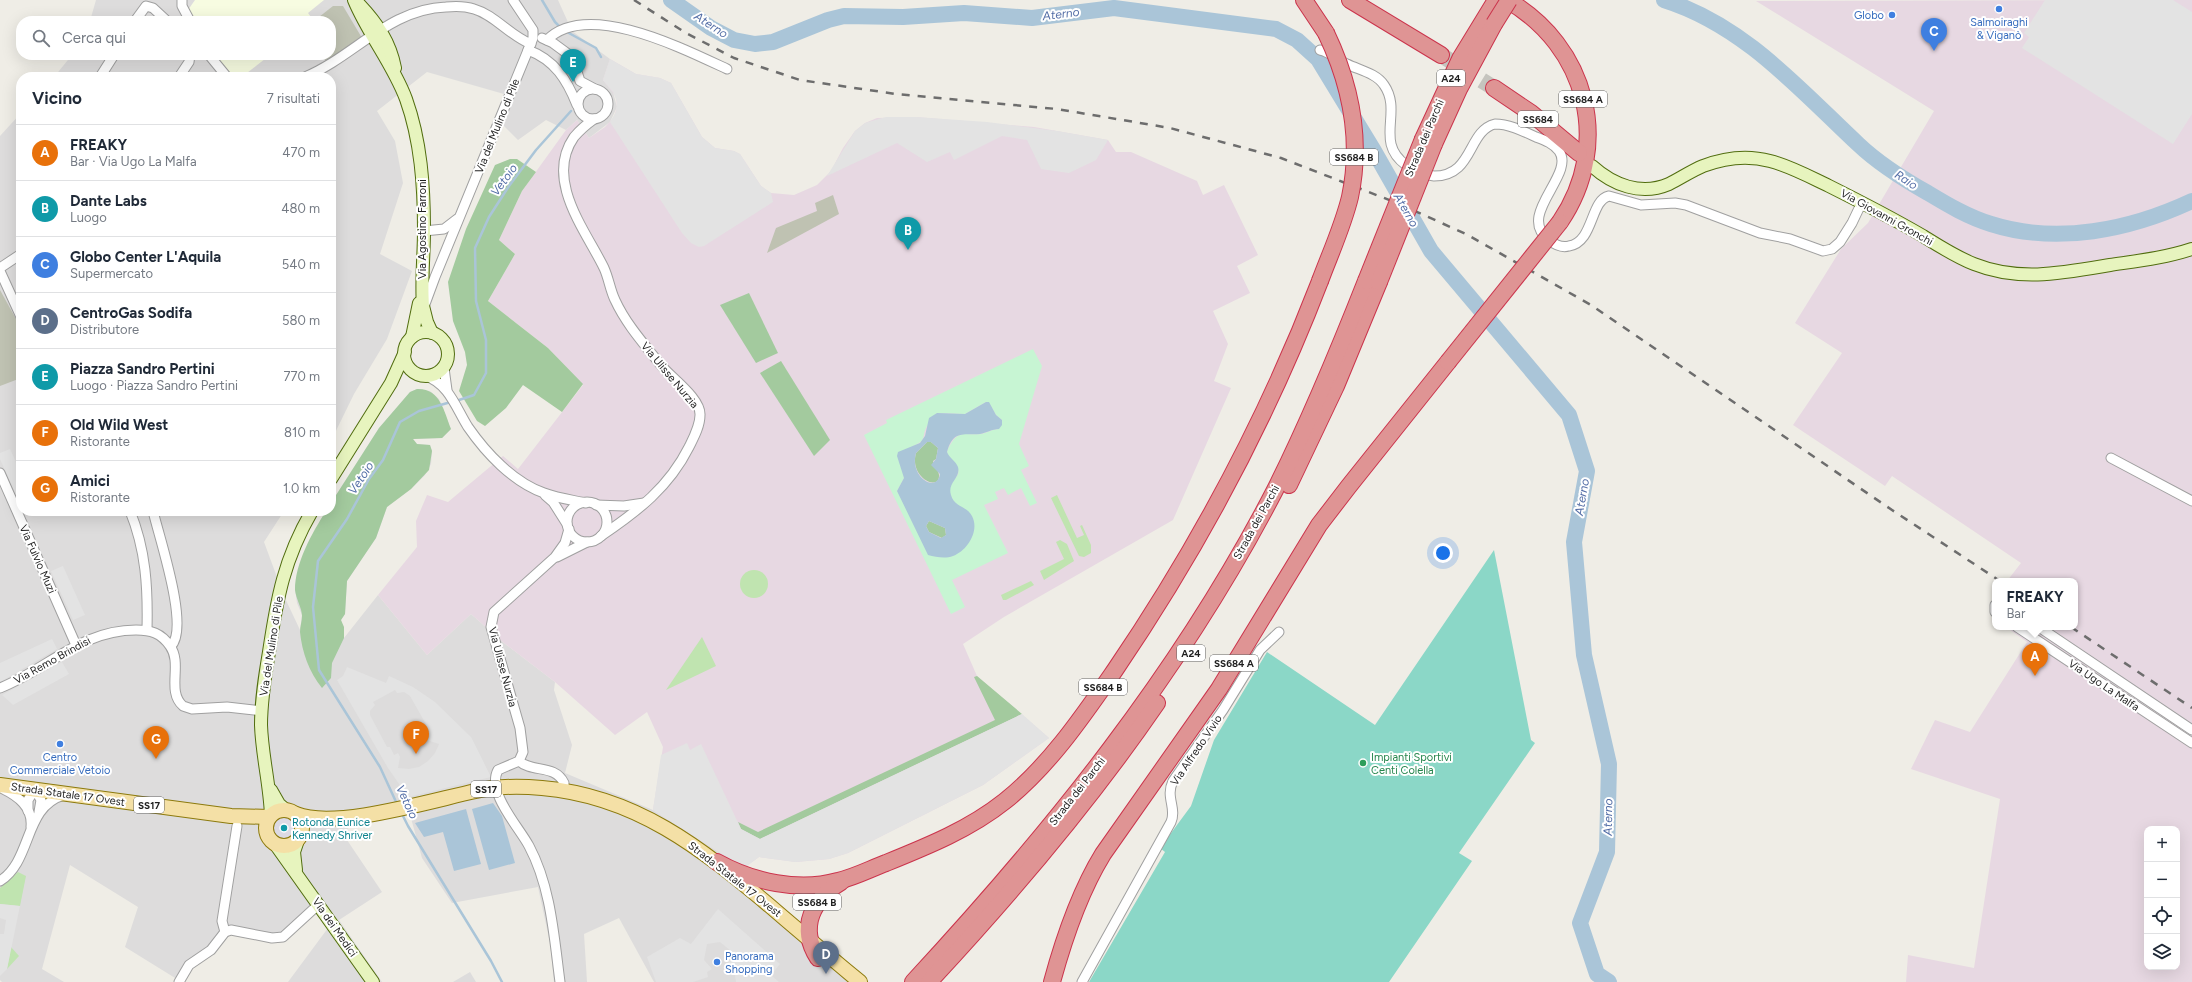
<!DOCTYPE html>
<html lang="it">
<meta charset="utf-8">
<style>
body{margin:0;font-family:Figtree,sans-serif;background:#f6f6f7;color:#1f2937}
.controls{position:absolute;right:12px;bottom:12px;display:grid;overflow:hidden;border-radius:8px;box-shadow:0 4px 16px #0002}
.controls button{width:36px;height:36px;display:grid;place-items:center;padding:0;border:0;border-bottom:1px solid #e0e1e3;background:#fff;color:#1f2937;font:20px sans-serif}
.you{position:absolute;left:1443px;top:553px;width:14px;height:14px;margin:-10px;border:3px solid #fff;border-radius:50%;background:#1a73e8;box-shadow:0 0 0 6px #1a73e833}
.badge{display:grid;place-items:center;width:26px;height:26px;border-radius:50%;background:#b45309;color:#fff;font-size:13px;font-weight:700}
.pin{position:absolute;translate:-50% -33px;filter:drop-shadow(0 1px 2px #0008)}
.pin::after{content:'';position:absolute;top:21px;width:14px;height:12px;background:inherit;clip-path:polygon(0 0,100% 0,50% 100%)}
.popup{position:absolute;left:1992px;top:578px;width:86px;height:52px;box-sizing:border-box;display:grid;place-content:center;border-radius:8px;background:#fff;filter:drop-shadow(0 1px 3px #0005);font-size:13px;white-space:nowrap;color:#747a83}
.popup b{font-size:15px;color:#1f2937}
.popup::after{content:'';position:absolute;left:50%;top:100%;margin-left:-8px;border:8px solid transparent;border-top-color:#fff}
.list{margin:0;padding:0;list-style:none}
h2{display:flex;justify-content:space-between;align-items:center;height:52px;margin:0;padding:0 16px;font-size:17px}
h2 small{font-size:13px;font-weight:400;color:#747a83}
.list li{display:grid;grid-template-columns:26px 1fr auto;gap:12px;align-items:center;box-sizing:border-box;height:56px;padding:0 16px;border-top:1px solid #e0e1e3}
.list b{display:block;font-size:15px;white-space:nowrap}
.list p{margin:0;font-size:13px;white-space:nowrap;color:#747a83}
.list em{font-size:13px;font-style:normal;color:#747a83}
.icon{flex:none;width:22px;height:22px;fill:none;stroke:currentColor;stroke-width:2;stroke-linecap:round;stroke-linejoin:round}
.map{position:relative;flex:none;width:2192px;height:982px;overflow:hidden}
.search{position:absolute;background:#fff;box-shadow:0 4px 16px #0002;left:16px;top:16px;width:320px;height:44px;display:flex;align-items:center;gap:10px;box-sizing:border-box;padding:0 14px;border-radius:16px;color:#747a83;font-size:15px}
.panel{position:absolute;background:#fff;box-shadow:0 4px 16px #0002;left:16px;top:72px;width:320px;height:444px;border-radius:16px}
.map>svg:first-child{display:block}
</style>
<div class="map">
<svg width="2192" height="982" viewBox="0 0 2192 982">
<rect width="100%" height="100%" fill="#efede6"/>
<g fill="#dddcdc">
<polygon points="96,0 558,0 572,31 610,59 603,80 613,92 617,107 610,122 589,138 577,120 566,130 546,120 518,140 497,119 504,94 427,72 377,111 395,141 403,183 380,254 412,271 387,339 354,394 331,441 331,77 54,77 72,55 331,55 331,21 90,21"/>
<polygon points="21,113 21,511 284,511 264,542 284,596 300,630 302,615 297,603 295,589 297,575 304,554 322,518 326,511 331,511 331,503 379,428 410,392 417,389 430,391 439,399 451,429 442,438 413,439 417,444 430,445 432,451 431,464 425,475 411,489 387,507 376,538 347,581 345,614 341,620 344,638 378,595 427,655 471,614 504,643 555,682 554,690 572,745 565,773 653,810 744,868 753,883 868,982 654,982 619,918 584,934 587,982 554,982 550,943 538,887 452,903 422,858 409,811 351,820 345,837 382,892 339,920 382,982 288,982 328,928 314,907 288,937 222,933 197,957 180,981 125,947 138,907 70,865 42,969 64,982 2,982 0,980 0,136"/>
<polygon points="470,972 476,982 453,982"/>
</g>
<g fill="#e7d8e2" fill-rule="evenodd">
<path d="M2192 0V982H1906L1908 955 1974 968 2000 799 1911 769 1935 720 1970 732 2027 642 2006 627H2075V581H2007L2021 563 1892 476 1885 486 1793 425 1842 353 1795 323 1841 249 1868 223 1934 111 1756 1ZM2147 829H2177V967H2147Z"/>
<polygon points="610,59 636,74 660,78 671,83 702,137 715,148 734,151 740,154 761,186 771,193 794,195 817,185 831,171 843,148 855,131 865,123 877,118 916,117 1034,127 1108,140 1116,152 1131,152 1197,181 1203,195 1224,185 1258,255 1237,266 1250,293 1213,311 1228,344 1214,381 1231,388 1173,520 1004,617 963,644 977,676 1049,738 983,785 848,853 829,859 796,862 759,857 744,868 653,810 663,747 647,712 615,735 555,682 504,643 471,614 427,655 378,595 417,547 416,521 427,495 448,502 503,456 518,469 583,385 548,348 488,301 515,254 499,240 522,191 566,130 577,120 589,138 605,127 614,117 617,107 616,97 603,80"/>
</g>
<g fill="#f7fce1">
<polygon points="195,0 324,0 308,13 314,21 192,21 188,10"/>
<polygon points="212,55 270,55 243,76 228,75"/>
</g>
<g fill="#bfc2b2">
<polygon points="333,6 343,6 362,38 327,62 321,55 331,55 331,21 314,21"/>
<polygon points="833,195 839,214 767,253 776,228 817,211 815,203"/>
<polygon points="0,290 21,328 21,378 0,386"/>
</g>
<g fill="#c0e4b0">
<polygon points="1057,495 1077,538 1084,535 1080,526 1082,525 1091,545 1091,553 1084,557 1079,556 1051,498"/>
<polygon points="1060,540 1067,544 1074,561 1044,580 1040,571 1064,559 1056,542"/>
<circle cx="754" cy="584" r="14"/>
<polygon points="1031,581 1034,585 1006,600 1003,600 1001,595"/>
<polygon points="702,637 716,666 666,690"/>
<polygon points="18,872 26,876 20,906 0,904 0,888"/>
<polygon points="11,947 19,956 7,969"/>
</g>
<g fill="#a3ca9e">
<polygon points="510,159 517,159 536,172 522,191 499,240 515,254 488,301 548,348 583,384 562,412 523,385 506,408 485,426 477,421 459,391 467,365 465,352 453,321 448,282 466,229 495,165"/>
<polygon points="749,293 778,353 756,363 720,305"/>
<polygon points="781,361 830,440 814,456 760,373"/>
<path d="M417 389C440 388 444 411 451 429L442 438 413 439 417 444 430 445 432 451 429 470 411 489 387 507 376 538 347 581 345 614 341 620 344 627V638L332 663 331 678 322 688C309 672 302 652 300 632 300 627 302 621 302 616 302 608 296 599 295 590 295 563 312 533 326 511H331V503L379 428 410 392Z"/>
<path d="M927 442H931L938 448 936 459 933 461C934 465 939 472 939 475 940 492 909 478 916 453Z"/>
<polygon points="929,521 945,528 946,535 942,538 929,532 926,526"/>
<polygon points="977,676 1022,714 760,839 741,829 738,822 758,832 995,720 974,677"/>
</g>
<path fill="#c7f5d3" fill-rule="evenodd" d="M1033 349 1042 366 1019 444 1029 466 1021 470 1037 503 1030 506 1021 488 1008 495 1004 488 995 492 998 499 984 505 1008 553 952 580 965 607 951 614 864 435 887 423 886 420ZM986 402 989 403 996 415 1002 420 999 429C992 429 987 433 981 434 965 436 959 428 949 447 948 449 946 452 948 455 952 461 960 465 958 474 957 477 954 479 952 481 946 490 951 501 959 506L953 556 937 557 897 491 904 478 903 470 913 446C928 440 921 436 927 426 930 422 934 417 937 413L965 414Z"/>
<polygon fill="#8bd7c7" points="1494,550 1531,740 1535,743 1459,853 1472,861 1389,982 1089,982 1165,852 1160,848 1191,806 1214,740 1267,652 1375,725"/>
<g fill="#e3e3e3" fill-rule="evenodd">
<polygon points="2045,0 2173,0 2192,12 2192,114 2173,144 2022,48 2029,37 2024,33"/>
<polygon points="610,59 636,74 660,78 671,83 702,137 715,148 734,151 740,154 761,186 771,193 773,202 704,246 699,247 691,243 682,233 610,122 616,112 617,102 613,92 603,80"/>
<polygon points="886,117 916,117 987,122 1057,131 1108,140 1096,160 1069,173 1041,169 1027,140 1002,136 954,160 950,152 927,162 897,143 827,176 855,131 865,123"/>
<polygon points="10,449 21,473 21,506 0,459 0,453"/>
<polygon points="63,566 85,615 73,620 51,571"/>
<polygon points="52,639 57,649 0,682 0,663"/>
<polygon points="62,662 69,674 13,705 2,695"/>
<path d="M347 667 386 683 389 676 413 687 435 702 471 737 491 777 408 797 388 768 337 680 343 676ZM395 690 397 693 404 692 410 696 427 726 424 728 428 735 425 737 427 740 439 744 435 753 428 761 419 767 409 769 398 768 400 757 398 753 394 755 390 747H387L370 715V711L375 705 373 702Z"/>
<polygon points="1022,714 1049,738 983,785 848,853 829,859 795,862 759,857 744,868 653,810 661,755 687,743 690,750 701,744 741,829 760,839"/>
<polygon points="0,904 20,906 7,969 0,976 0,934 4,934 6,920 0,918"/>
<polygon points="718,909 780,964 771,975 779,982 736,982 735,975 730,971 728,964 731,951 720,942 707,944 704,960 712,969 707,972 708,977 693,982 656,982 647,957 680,938 691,944"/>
</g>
<circle fill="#dcdae4" cx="284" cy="829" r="18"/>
<g fill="#aac5d8" fill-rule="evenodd">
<path d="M986 402H989L996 415 1002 420V425L999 429C992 429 986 433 980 434 963 435 953 430 947 452 949 458 956 461 958 467 961 478 947 483 951 495 954 507 967 506 972 516 980 531 967 551 953 556 945 559 936 557 928 555L897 491 904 478 897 456 898 452 920 443 925 436 929 418 937 413 965 414ZM927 442H931L938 448 936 459 931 465 940 474C937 494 909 477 916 453ZM929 521 945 528 946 535 941 538 929 532 926 526Z"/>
<polygon points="493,803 502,816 515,863 489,870 472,809"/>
<polygon points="466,809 481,864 454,871 443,832 424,837 415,823"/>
</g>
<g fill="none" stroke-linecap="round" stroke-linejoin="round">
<g stroke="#aac5d8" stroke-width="2.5">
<polyline points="542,0 555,22 561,28"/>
<polyline points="567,32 596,48 601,57"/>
<polyline points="456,401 474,395 486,373 486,340 476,301 475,248 489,217 509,186 536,150 571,111"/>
<polyline points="397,804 380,767 319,670 313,607 318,561 347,519 369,479 383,460 400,422 419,411 451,402"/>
<polyline points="401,812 408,826 491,961 502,982"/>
</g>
<g stroke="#aac5d8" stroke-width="16">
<polyline points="671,0 711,28 734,40 755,44 773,42 828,20 844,16 903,17 964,13 1032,18 1114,8 1276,29 1297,40 1318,59 1374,151 1431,251 1569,415 1587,471 1574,542 1584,655 1609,764 1607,852 1580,923 1597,974 1609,982"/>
<path d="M1664 0C1744 25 1799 89 1858 144 1879 164 1903 179 1928 193 1948 205 1968 217 1991 224 2057 245 2130 230 2192 201"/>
</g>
<polyline stroke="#c5c4be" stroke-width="16" stroke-dasharray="16 8" stroke-linecap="butt" points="1441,55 1494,88"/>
<g stroke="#a0a0a0" stroke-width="11">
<g id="street">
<polyline points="182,0 182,6 190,21"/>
<polyline points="135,21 146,6 153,8 167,21"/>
<polyline points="542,38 553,43 568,54 574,63 580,81 595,89"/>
<path d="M547 40C586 0 680 47 727 69"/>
<path d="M528 50C555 60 567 80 577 105"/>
<path d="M1320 50C1330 52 1338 60 1347 64 1359 70 1376 73 1384 85 1403 112 1374 142 1406 165 1414 171 1424 175 1434 176 1474 176 1467 131 1495 124 1509 124 1523 131 1536 137 1544 140 1553 143 1559 151 1576 175 1515 215 1549 240 1554 244 1562 248 1569 246 1594 242 1590 200 1609 196L1641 205 1675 203 1686 205 1760 233 1790 239 1823 251 1832 249 1840 242 1852 223 1862 202"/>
<polyline points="209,55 227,77"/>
<polyline points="100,77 114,55"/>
<polyline points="179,77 189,62 190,55"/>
<path d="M305 77C355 56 389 9 446 7 455 6 465 6 474 9 495 15 510 36 531 44"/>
<circle cx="593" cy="104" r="15"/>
<path d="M594 119C587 124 580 130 574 137 544 180 586 231 604 268 609 279 610 290 615 300 626 324 644 344 660 364 670 377 701 398 700 415 700 426 694 437 689 447 669 487 638 511 601 536"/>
<polyline points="424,231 444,229 457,219"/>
<polyline points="0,268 21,254"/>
<polyline points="0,271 21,317"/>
<polyline points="425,304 435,277 533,38 533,30 513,0"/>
<polyline points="444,368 447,390"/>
<path d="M426 376C449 384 456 408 468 427 486 453 513 482 544 493 557 498 572 500 586 503"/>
<polyline points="2111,458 2192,501"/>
<polyline points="0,473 76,645"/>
<polyline points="545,495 553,502 567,524"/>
<circle cx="587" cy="522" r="20"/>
<polyline points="596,505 624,506 644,503"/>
<path d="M130 511C146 550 148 588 147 630"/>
<path d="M153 511C159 537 190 628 171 646"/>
<polyline points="557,557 587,542"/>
<polyline points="1995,605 1995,612"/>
<polyline points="2017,627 2192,743"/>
<polyline points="2039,627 2192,730"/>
<path d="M0 688C48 669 81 630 136 630 151 630 161 633 170 646 183 664 166 691 183 706L192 709 227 707 262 711"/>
<path d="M519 761C532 773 555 764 564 783V790"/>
<path d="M1 788C18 796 33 807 31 827"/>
<polyline points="28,811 28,800 35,789 41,800 39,812"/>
<path d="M0 881C33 860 23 807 64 795"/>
<polyline points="225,932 222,921 237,826"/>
<polyline points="179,982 189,965 211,950 225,932 231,930 272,938 283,937 319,904"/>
<path d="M560 982C554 937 551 887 529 846 519 827 486 792 498 770L519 761 523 752 520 728 491 627 494 612 555 557 565 543 569 529"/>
<path d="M1082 982 1171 822C1177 808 1165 797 1173 781L1223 710 1260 650 1279 632"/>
</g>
</g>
<g stroke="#516d0f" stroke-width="14">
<g id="secondary">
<path d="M354 0C368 34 393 64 406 99 421 141 424 186 424 230 424 256 421 281 423 306L427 322 432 333"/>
<path d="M359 4C377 23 390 42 395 68"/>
<path d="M1592 166C1613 185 1641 196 1669 184 1681 178 1691 171 1703 166 1724 158 1748 155 1770 161 1790 166 1810 177 1829 186 1861 202 1892 218 1923 236 1939 246 1956 257 1974 264 2019 282 2063 273 2110 265 2137 261 2165 258 2192 249"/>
<circle cx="426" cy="354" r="22"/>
<polyline points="412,337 419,303"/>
<polyline points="331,479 391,383 405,352"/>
<polyline points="271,790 279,804 286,810"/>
<path d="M271 816C270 785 262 756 261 725 261 700 265 676 269 652 277 598 284 559 312 511"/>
<polyline points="275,844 373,982"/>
<polyline points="296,870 294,852 298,840"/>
</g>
</g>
<g stroke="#8c7a0d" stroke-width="16">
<g id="primary">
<polyline points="0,785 231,816 269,817"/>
<circle cx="284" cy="828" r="18"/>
<path d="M296 814C335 830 433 800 476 791 497 786 520 786 542 788 636 796 701 848 770 906 800 932 830 957 860 982"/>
</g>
</g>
<g stroke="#cb344c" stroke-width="18">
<g id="highway">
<polyline points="1304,0 1326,33"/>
<polyline points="1350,0 1441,55"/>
<path d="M1507 0C1587 46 1613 144 1560 222"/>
<polyline points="1494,88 1531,113 1579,153"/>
<polyline points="1423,139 1460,59 1496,0"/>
<polyline points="1434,144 1459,89 1494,24"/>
<polyline points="1289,485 1336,386 1379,282"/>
<path d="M717 862C753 882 799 892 838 881 855 877 870 869 886 863 928 846 970 829 1005 801 1049 766 1083 716 1115 670 1198 548 1267 419 1320 281"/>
<path d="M818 958C798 927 813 899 841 882"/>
<path d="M913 982C1052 832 1181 672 1275 490 1309 422 1338 352 1366 281"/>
<path d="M929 982C1011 894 1089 802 1157 703"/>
<path d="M1052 982C1064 938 1079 893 1103 854L1219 689 1319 525 1349 486 1448 362"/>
</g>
</g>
<use href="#street" stroke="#fff" stroke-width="9"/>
<use href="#secondary" stroke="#e7f4be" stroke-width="12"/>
<use href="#primary" stroke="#f4e0a6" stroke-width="14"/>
<use href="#highway" stroke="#df9494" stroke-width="16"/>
<g stroke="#6d6d6d" stroke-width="2.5" stroke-dasharray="8 8" stroke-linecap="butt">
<polyline points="634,0 686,33 734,58 800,80 896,94 1057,109 1170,128 1281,158 1397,203 1466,234 1591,305 1892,510 2000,581"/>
<polyline points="2071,627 2192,708"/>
</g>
<g stroke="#cb344c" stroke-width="18" stroke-linecap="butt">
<g id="highway-bridge">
<polyline points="1494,24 1509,0"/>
<path d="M1320 281C1330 254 1343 226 1350 197 1362 140 1351 85 1326 33"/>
<polyline points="1366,281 1423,139"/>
<polyline points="1379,282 1434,144"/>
<polyline points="1448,362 1560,222"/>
</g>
</g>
<use href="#highway-bridge" stroke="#df9494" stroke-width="16"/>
</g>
<g fill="#3f7fe0" stroke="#fff" stroke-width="1.5">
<circle cx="1999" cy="9" r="4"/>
<circle cx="1892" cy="15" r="4"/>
<circle cx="60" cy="744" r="4"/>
<circle cx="717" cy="962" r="4"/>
</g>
<circle fill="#2e9e5b" stroke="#fff" stroke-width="1.5" cx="1363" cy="763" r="4"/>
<circle fill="#0f9aa8" stroke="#fff" stroke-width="1.5" cx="284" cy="828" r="4"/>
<g text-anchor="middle" stroke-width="4" stroke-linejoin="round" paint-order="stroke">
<g fill="#fff" stroke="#626262" stroke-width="1">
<rect x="1437" y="70" width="28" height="16" rx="3"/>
<rect x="1559" y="91" width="48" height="16" rx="3"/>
<rect x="1518" y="111" width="40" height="16" rx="3"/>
<rect x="1330" y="149" width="48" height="16" rx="3"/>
<rect x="1177" y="645" width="28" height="16" rx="3"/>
<rect x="1210" y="655" width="48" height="16" rx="3"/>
<rect x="1079" y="679" width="48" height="16" rx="3"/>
<rect x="471" y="781" width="30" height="16" rx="3"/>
<rect x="134" y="797" width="30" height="16" rx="3"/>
<rect x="793" y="894" width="48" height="16" rx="3"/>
</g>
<g font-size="10" font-weight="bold" fill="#1f1f1f">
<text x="1451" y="82">A24</text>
<text x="1583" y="103">SS684 A</text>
<text x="1538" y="123">SS684</text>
<text x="1354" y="161">SS684 B</text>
<text x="1191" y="657">A24</text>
<text x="1234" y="667">SS684 A</text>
<text x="1103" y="691">SS684 B</text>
<text x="486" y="793">SS17</text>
<text x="149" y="809">SS17</text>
<text x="817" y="906">SS684 B</text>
</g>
<g font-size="11" fill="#366cbe" stroke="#fff">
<text x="1884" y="19" text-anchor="end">Globo</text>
<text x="1999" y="26">Salmoiraghi<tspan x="1999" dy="13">&amp; Viganò</tspan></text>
<text x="60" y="761">Centro<tspan x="60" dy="13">Commerciale Vetoio</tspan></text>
<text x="725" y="960" text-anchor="start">Panorama<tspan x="725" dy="13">Shopping</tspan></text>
</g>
<g font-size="11" fill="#1f1f1f" stroke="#fff">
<text transform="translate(497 126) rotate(-68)" y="4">Via del Mulino di Pile</text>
<text transform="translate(1424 138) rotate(-67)" y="4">Strada dei Parchi</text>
<text transform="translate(1887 217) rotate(29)" y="4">Via Giovanni Gronchi</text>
<text transform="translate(422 229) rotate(-90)" y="4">Via Agostino Farroni</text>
<text transform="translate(670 375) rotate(50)" y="4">Via Ulisse Nurzia</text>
<text transform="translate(1256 522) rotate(-61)" y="4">Strada dei Parchi</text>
<text transform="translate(38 559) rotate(66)" y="4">Via Fulvio Muzi</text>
<text transform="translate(271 646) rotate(-81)" y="4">Via del Mulino di Pile</text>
<text transform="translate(52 660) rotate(-29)" y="4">Via Remo Brindisi</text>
<text transform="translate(503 667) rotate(75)" y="4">Via Ulisse Nurzia</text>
<text transform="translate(2104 685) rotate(34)" y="4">Via Ugo La Malfa</text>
<text transform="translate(1196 750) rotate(-56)" y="4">Via Alfredo Vivio</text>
<text transform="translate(1077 791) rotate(-52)" y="4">Strada dei Parchi</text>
<text transform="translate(68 794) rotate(8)" y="4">Strada Statale 17 Ovest</text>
<text transform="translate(735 879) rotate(38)" y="4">Strada Statale 17 Ovest</text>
<text transform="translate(335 927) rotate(55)" y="4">Via dei Medici</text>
</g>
<g font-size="11" fill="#27864d" stroke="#fff" text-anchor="start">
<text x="1371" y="761">Impianti Sportivi<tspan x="1371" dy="13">Centi Colella</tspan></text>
</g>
<g font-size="11" fill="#0d838f" stroke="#fff" text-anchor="start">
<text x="292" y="826">Rotonda Eunice<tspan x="292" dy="13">Kennedy Shriver</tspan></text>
</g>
<g font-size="12" font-style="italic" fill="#536da6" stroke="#fff">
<text transform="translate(1061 14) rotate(-7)" y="4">Aterno</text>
<text transform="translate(711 25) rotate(33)" y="4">Aterno</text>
<text transform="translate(504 180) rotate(-54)" y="4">Vetoio</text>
<text transform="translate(1906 180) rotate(33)" y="4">Raio</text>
<text transform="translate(1406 210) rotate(60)" y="4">Aterno</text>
<text transform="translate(361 478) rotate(-57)" y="4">Vetoio</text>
<text transform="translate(1582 497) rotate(-80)" y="4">Aterno</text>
<text transform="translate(407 802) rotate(65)" y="4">Vetoio</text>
<text transform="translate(1608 817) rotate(-89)" y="4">Aterno</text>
</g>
</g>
</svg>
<div class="controls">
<button>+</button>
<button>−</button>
<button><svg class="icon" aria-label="locate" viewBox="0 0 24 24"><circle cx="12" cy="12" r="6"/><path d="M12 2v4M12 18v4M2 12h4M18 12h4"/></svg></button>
<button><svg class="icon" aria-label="layers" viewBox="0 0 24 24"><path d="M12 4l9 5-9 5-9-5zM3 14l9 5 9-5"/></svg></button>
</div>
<div class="you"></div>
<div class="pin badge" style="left:2035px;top:676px;background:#e8710a">A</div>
<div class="popup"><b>FREAKY</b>Bar</div>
<div class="pin badge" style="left:908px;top:250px;background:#0f9aa8">B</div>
<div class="pin badge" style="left:1934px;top:51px;background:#3f7fe0">C</div>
<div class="pin badge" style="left:826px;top:974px;background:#5c6f8a">D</div>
<div class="pin badge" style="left:573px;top:82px;background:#0f9aa8">E</div>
<div class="pin badge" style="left:416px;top:754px;background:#e8710a">F</div>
<div class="pin badge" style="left:156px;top:759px;background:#e8710a">G</div>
<div class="search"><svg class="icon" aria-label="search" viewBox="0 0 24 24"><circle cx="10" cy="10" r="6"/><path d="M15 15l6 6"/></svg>Cerca qui</div>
<section class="panel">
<h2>Vicino<small>7 risultati</small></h2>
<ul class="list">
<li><span class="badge" style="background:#e8710a">A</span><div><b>FREAKY</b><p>Bar · Via Ugo La Malfa</p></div><em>470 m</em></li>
<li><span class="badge" style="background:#0f9aa8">B</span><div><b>Dante Labs</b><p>Luogo</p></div><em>480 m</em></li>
<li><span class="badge" style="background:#3f7fe0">C</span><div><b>Globo Center L'Aquila</b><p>Supermercato</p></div><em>540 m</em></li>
<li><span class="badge" style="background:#5c6f8a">D</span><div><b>CentroGas Sodifa</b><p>Distributore</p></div><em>580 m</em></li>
<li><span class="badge" style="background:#0f9aa8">E</span><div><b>Piazza Sandro Pertini</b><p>Luogo · Piazza Sandro Pertini</p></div><em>770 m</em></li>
<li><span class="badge" style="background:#e8710a">F</span><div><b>Old Wild West</b><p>Ristorante</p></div><em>810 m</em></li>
<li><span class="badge" style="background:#e8710a">G</span><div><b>Amici</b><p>Ristorante</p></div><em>1.0 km</em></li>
</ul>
</section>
</div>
